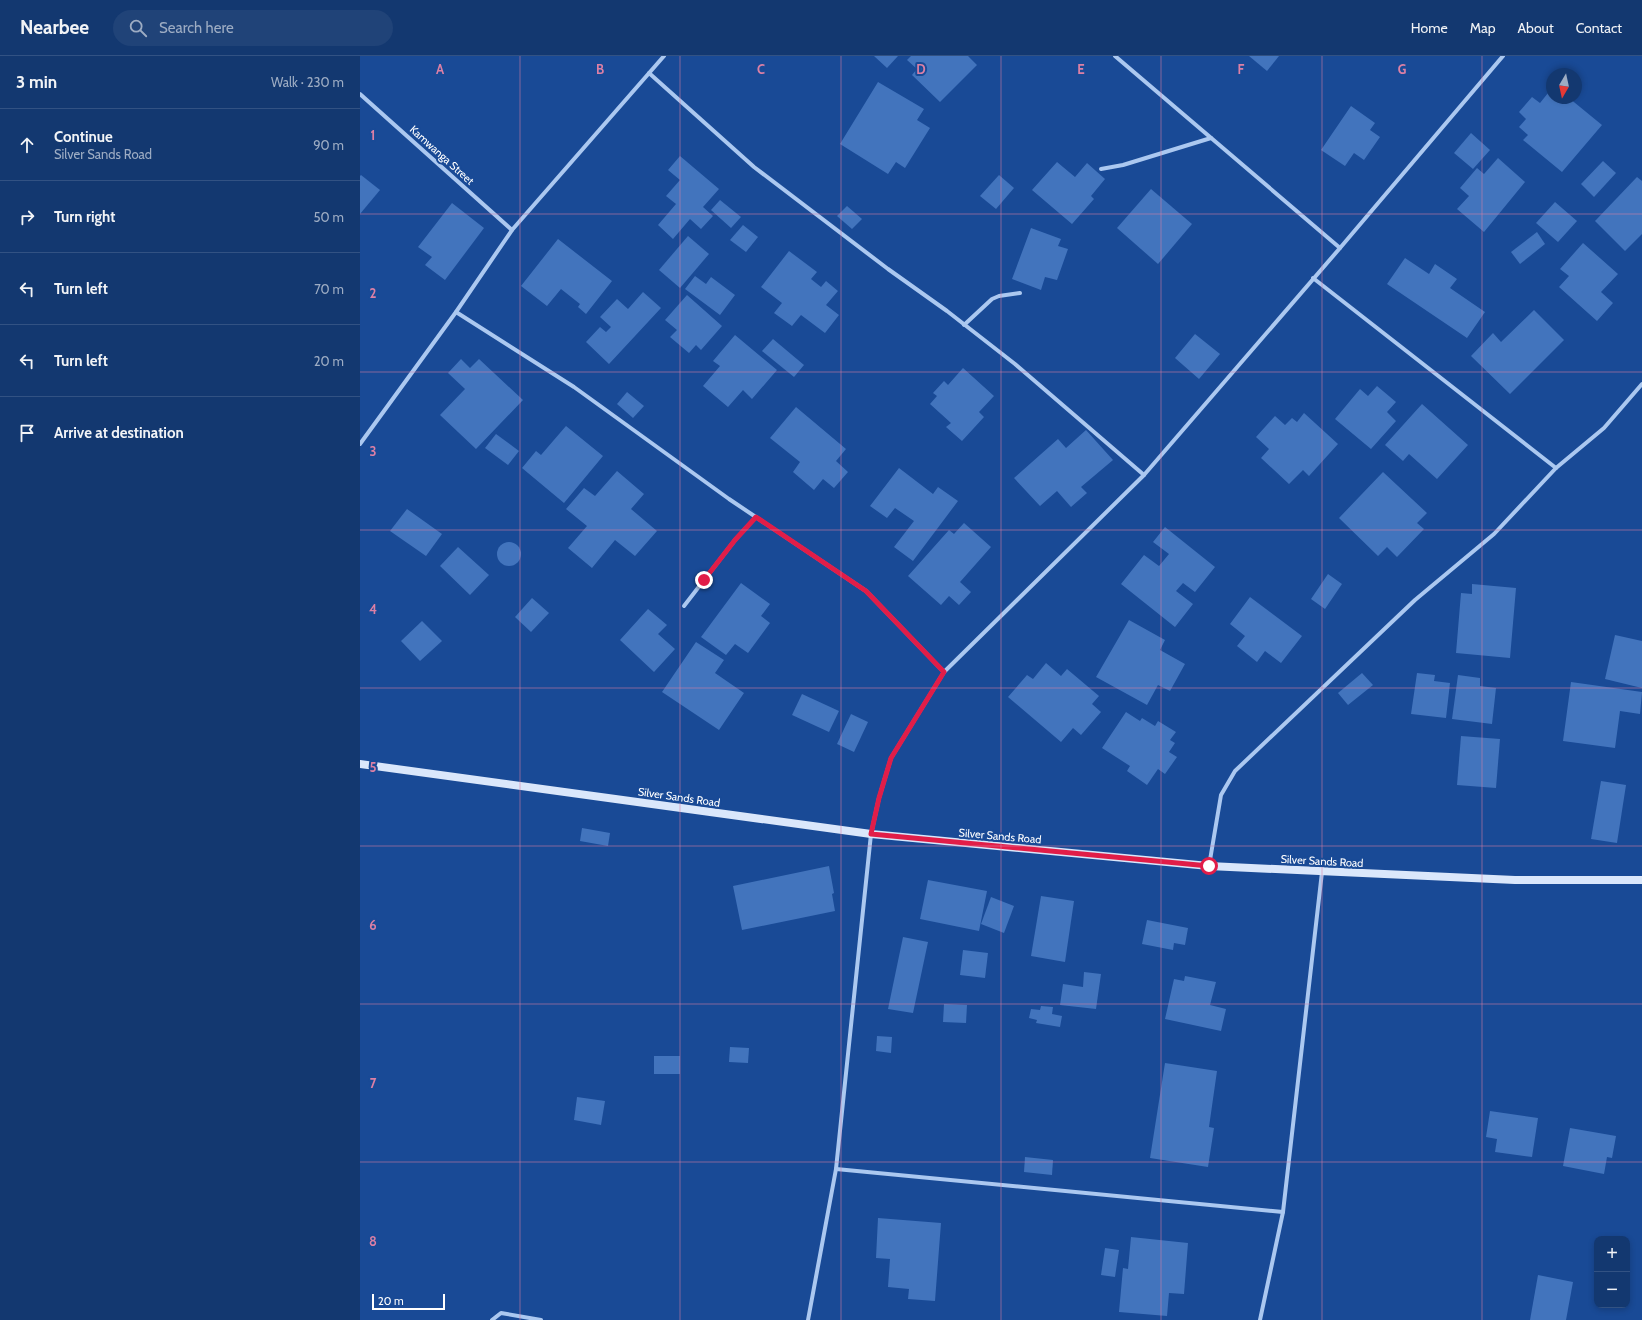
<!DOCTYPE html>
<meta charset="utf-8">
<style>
body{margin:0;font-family:Cabin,sans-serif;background:#204378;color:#f1f3f6}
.controls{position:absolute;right:12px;bottom:12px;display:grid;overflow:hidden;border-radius:8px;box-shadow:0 2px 6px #0003}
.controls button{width:36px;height:36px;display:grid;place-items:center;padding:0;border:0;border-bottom:1px solid #325283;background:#133870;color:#f1f3f6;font:20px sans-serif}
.compass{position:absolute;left:1186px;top:12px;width:36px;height:36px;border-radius:50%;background:#133870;box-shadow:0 2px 6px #0003;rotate:189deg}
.scale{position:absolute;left:12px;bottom:10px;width:73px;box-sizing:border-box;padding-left:4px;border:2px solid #fff;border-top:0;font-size:11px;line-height:14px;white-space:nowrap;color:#fff;-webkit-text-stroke:3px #194a96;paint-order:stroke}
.stop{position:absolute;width:12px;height:12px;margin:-9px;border:3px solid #e11d48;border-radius:50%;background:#fff}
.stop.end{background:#e11d48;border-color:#fff;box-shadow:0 1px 4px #0008}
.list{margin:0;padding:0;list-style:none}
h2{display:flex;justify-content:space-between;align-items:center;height:52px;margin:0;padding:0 16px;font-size:17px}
h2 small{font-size:13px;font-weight:400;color:#9dacc3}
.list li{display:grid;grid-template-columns:26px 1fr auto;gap:12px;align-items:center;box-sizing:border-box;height:72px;padding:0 16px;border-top:1px solid #325283}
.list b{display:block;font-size:15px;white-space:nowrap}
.list p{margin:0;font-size:13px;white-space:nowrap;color:#9dacc3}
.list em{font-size:13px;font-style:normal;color:#9dacc3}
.icon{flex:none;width:22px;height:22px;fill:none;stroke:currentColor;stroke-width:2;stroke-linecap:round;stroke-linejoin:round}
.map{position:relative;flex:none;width:1282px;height:1264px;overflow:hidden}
header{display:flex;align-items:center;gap:24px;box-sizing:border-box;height:56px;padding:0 20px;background:#133870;border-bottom:1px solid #325283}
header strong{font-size:19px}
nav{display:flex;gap:22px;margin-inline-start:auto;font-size:14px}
.search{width:280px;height:36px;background:#204378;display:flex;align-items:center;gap:10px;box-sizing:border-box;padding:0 14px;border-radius:22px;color:#9dacc3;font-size:15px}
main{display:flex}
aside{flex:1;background:#133870}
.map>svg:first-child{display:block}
</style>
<header>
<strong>Nearbee</strong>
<div class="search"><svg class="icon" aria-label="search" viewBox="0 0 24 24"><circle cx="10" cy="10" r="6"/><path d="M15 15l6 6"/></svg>Search here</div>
<nav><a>Home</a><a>Map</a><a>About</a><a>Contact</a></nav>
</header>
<main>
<aside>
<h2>3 min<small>Walk · 230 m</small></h2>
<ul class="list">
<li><svg class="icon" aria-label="ahead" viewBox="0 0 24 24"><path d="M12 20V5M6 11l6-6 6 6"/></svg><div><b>Continue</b><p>Silver Sands Road</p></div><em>90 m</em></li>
<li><svg class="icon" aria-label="right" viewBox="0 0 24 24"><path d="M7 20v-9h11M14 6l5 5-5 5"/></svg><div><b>Turn right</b></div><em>50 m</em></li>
<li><svg class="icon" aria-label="left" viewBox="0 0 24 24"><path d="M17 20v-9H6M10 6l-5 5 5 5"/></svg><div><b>Turn left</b></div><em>70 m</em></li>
<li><svg class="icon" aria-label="left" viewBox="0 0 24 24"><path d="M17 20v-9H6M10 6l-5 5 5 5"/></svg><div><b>Turn left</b></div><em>20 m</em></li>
<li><svg class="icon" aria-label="arrive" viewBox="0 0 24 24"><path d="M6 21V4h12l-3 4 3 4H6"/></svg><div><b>Arrive at destination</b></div></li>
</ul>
</aside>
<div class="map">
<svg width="1282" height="1264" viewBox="0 0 1282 1264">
<rect width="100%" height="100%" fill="#194a96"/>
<g fill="#4274bd">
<polygon points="514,0 538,0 527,12"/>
<polygon points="551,0 608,0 617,9 580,46 552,19 557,13 547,4"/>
<polygon points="889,0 919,0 907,15"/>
<polygon points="518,26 564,53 557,64 570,72 545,112 536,106 528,118 480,88"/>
<polygon points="1192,32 1192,42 1209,42 1242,69 1202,116 1163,84 1168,79 1159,71 1166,63 1159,56 1172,41 1180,47"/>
<polygon points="991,50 1015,67 1010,74 1020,81 1004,104 994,97 985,110 961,94"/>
<polygon points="1111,77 1130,94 1113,113 1094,97"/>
<polygon points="320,100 359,133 343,151 353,160 341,173 330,163 313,183 298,169 316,148 306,140 320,124 308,114"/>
<polygon points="1138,102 1165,126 1124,176 1097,153 1109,140 1100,132 1117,112 1124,118"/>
<polygon points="1243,105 1256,117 1234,141 1221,128"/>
<polygon points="697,106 715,121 727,107 745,123 731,140 734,143 712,168 672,134"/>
<polygon points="1,119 20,134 0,158 0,120"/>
<polygon points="639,119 654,132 636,153 620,140"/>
<polygon points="1277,121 1282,125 1282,178 1265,195 1235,165"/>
<polygon points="791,133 832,168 798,208 757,172"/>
<polygon points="360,144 381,161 371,172 351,154"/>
<polygon points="1195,146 1217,165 1198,186 1176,167"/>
<polygon points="92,147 124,172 85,224 65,209 72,201 58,191"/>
<polygon points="487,150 502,163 492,173 477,160"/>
<polygon points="383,169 398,181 386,196 370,184"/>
<polygon points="671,172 701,183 698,190 708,193 697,224 685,221 681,234 652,223"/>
<polygon points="1177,176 1185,188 1160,208 1151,196"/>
<polygon points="328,180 349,198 320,232 299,214"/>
<polygon points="198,183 252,225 226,258 218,251 220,248 201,233 187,250 161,230"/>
<polygon points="1223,187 1258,218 1241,236 1253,247 1237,265 1199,231 1209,220 1200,213"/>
<polygon points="429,195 457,216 451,223 461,231 466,225 478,235 466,249 479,259 465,277 441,259 432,270 414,257 422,247 401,231"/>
<polygon points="1045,202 1069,218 1075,208 1097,223 1090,232 1125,256 1107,282 1027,228"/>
<polygon points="335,220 346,228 351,221 375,239 360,259 325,233"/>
<polygon points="283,236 301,252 249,308 226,286 240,271 246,276 251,271 240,261 257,243 268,253"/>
<polygon points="327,239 362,270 341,294 336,289 329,297 310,281 317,274 305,264"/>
<polygon points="1174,254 1204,284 1150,338 1111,300 1133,277 1141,286"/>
<polygon points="835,278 860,298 839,323 815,302"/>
<polygon points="375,279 417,314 392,343 383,334 368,351 343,330 360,310 353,305"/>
<polygon points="413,283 444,309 434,321 402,295"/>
<polygon points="101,303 110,312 119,303 163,344 116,393 80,359 105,333 88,317"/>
<polygon points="603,312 634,340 619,356 624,361 602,385 586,371 591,367 570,348 577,340 573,337 584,325 588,329"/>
<polygon points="1017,330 1036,346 1027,356 1036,365 1011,393 975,363 1000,333 1008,340"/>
<polygon points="267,336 284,350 273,362 257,348"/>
<polygon points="1062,348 1108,389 1077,423 1049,398 1043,405 1025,389"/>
<polygon points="436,351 486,393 476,405 488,416 474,432 463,423 454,434 433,416 440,406 410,382"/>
<polygon points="944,357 978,388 949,420 943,414 929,428 901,402 909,393 896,381 915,360 925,369 932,362 937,366"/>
<polygon points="206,370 243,400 204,447 162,412 176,395 181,399"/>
<polygon points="726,374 753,404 721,431 727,437 711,451 697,435 680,450 654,422 698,383 706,392"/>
<polygon points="136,378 159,395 148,409 125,392"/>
<polygon points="539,412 573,438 578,431 598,445 553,505 534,491 554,465 535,452 527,462 510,450"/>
<polygon points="257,415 284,438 271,453 297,475 275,500 255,484 232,512 208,492 227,470 206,453 224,432 235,440"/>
<polygon points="1023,416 1067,457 1057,467 1064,473 1037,501 1027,491 1018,500 979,462"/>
<polygon points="47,453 82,478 66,500 30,475"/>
<polygon points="604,467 631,491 600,526 611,536 599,549 589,540 581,549 548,520 589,474 594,478"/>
<polygon points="805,471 855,511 835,536 823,527 816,535 833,548 815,571 761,528 784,499 799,510 809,498 793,486"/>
<circle cx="149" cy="498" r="12"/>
<polygon points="98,491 129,519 110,539 80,510"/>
<polygon points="968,518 982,528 965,553 951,543"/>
<polygon points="381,527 410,548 401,560 410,567 388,597 375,588 366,599 341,581"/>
<polygon points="1112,528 1156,532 1150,602 1096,597 1101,537 1112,538"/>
<polygon points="890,541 942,580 921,607 905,595 897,606 877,590 885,580 870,568"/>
<polygon points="172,542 189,557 171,576 155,561"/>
<polygon points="288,553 307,569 298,578 315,593 294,616 260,584"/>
<polygon points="769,564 805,584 800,594 825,608 810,635 798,629 787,649 736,621"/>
<polygon points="62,565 82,585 60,605 41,585"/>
<polygon points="1255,579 1282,585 1282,632 1245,623"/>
<polygon points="336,586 364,604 355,617 384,637 359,674 302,636"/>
<polygon points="686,607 701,620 707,613 739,640 732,648 741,656 721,679 713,672 701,686 648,641 667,619 673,623"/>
<polygon points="1002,617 1013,629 988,649 978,637"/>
<polygon points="1057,617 1075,619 1074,625 1090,627 1086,662 1051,658"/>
<polygon points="1098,619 1120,622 1120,630 1136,632 1132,668 1092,663"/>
<polygon points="1211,626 1282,636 1280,658 1260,655 1255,692 1203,685"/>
<polygon points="442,638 479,655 469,676 432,659"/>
<polygon points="766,656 780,665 782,662 795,670 798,665 816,676 810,684 815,687 809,696 817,701 805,718 798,713 787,729 767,715 770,710 742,692"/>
<polygon points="491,658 508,666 494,696 477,688"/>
<polygon points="1101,680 1140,683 1136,732 1097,729"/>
<polygon points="1241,725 1266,729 1257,787 1231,783"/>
<polygon points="222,772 250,777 248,790 220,785"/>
<polygon points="469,810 474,837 472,838 475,855 382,874 373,830"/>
<polygon points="568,824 627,835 619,875 560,863"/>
<polygon points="681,840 714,845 705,906 671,900"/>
<polygon points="631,841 654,850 644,877 621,868"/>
<polygon points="787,864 828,872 825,889 814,887 813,894 782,888"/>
<polygon points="543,881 568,886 553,957 528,953"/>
<polygon points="603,894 628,897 625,922 600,919"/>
<polygon points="724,916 741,918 736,953 700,949 703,928 723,931"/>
<polygon points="825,920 856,926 850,949 866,953 861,975 805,963 814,923 824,925"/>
<polygon points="584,948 607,949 606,967 583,966"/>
<polygon points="681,950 693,951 692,958 702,960 700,971 676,967 677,964 669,962 671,953 680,954"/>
<polygon points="517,980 532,981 531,997 516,995"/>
<polygon points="370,991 389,992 388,1007 369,1006"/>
<rect x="294" y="1000" width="26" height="18"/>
<polygon points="805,1007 857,1015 849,1071 854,1072 848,1111 790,1102"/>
<polygon points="217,1041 245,1045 241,1069 214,1064"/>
<polygon points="1130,1055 1178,1062 1172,1101 1135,1096 1137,1083 1126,1081"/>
<polygon points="1210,1072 1256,1080 1252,1102 1247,1101 1244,1118 1203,1110"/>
<polygon points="665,1101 693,1104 692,1119 664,1116"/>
<polygon points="518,1162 581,1167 575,1245 548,1243 549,1233 528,1231 530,1203 516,1202"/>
<polygon points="771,1181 828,1187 824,1238 809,1237 807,1260 759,1256 763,1212 768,1213"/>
<polygon points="745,1192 759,1194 755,1221 741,1219"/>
<polygon points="1178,1219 1213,1226 1206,1264 1170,1264"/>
</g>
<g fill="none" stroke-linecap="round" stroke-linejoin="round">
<g stroke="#abc8f0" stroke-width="4">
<polyline points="755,0 980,192"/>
<polyline points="289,17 394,111 528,213 587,255 655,308 784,419"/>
<polyline points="0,38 152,174"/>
<polyline points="741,113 763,109 851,82"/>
<polyline points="953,222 1196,412"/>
<polyline points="96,256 214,331 369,443 506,535 584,616"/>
<polyline points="604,269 632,243 639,240 660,237"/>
<polyline points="0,388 96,256 152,174 304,0"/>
<polyline points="324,550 375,484 396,461"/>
<polyline points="849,810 861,739 875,715 1055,544 1134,478 1196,412 1244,372 1282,328"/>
<polyline points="476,1113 923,1156"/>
<polyline points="132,1264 141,1257 181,1264"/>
<polyline points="448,1264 476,1113 511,778 519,742 531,702 584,616 784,419 980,192 1143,0"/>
<polyline points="900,1264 923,1156 962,816"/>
</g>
<polyline stroke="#dae7fb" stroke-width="8" points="0,708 511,778 849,810 1155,824 1282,824"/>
</g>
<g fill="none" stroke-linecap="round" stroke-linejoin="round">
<polyline stroke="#e11d48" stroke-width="5" points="344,524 375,484 396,461 506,535 584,616 531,702 519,742 511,778 849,810"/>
</g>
<path fill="none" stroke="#dd80a5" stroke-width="1" stroke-opacity="0.55" d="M160 0V1264M320 0V1264M481 0V1264M641 0V1264M801 0V1264M962 0V1264M1122 0V1264M0 158H1282M0 316H1282M0 474H1282M0 632H1282M0 790H1282M0 948H1282M0 1106H1282"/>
<g text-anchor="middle" stroke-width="4" stroke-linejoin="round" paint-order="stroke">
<g font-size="11" fill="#fff" stroke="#194a96">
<text transform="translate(82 99) rotate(42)" y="4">Kamwanga Street</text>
<text transform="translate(319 741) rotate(8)" y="4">Silver Sands Road</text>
<text transform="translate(640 780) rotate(5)" y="4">Silver Sands Road</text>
<text transform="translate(962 805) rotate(3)" y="4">Silver Sands Road</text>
</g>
</g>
<g font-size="13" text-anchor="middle" font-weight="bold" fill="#dd80a5" stroke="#194a96" stroke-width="4" stroke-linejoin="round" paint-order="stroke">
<text x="80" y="18">A</text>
<text x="240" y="18">B</text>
<text x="401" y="18">C</text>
<text x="561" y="18">D</text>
<text x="721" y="18">E</text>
<text x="881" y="18">F</text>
<text x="1042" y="18">G</text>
<text x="13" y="84">1</text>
<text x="13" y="242">2</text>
<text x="13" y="400">3</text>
<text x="13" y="558">4</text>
<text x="13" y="716">5</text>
<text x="13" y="874">6</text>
<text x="13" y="1032">7</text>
<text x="13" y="1190">8</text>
</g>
</svg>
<div class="controls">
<button>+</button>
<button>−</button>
</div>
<svg class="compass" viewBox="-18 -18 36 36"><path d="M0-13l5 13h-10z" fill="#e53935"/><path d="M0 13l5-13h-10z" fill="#9dacc3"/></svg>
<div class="scale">20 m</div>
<div class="stop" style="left:849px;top:810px"></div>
<div class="stop end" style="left:344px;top:524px"></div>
</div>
</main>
